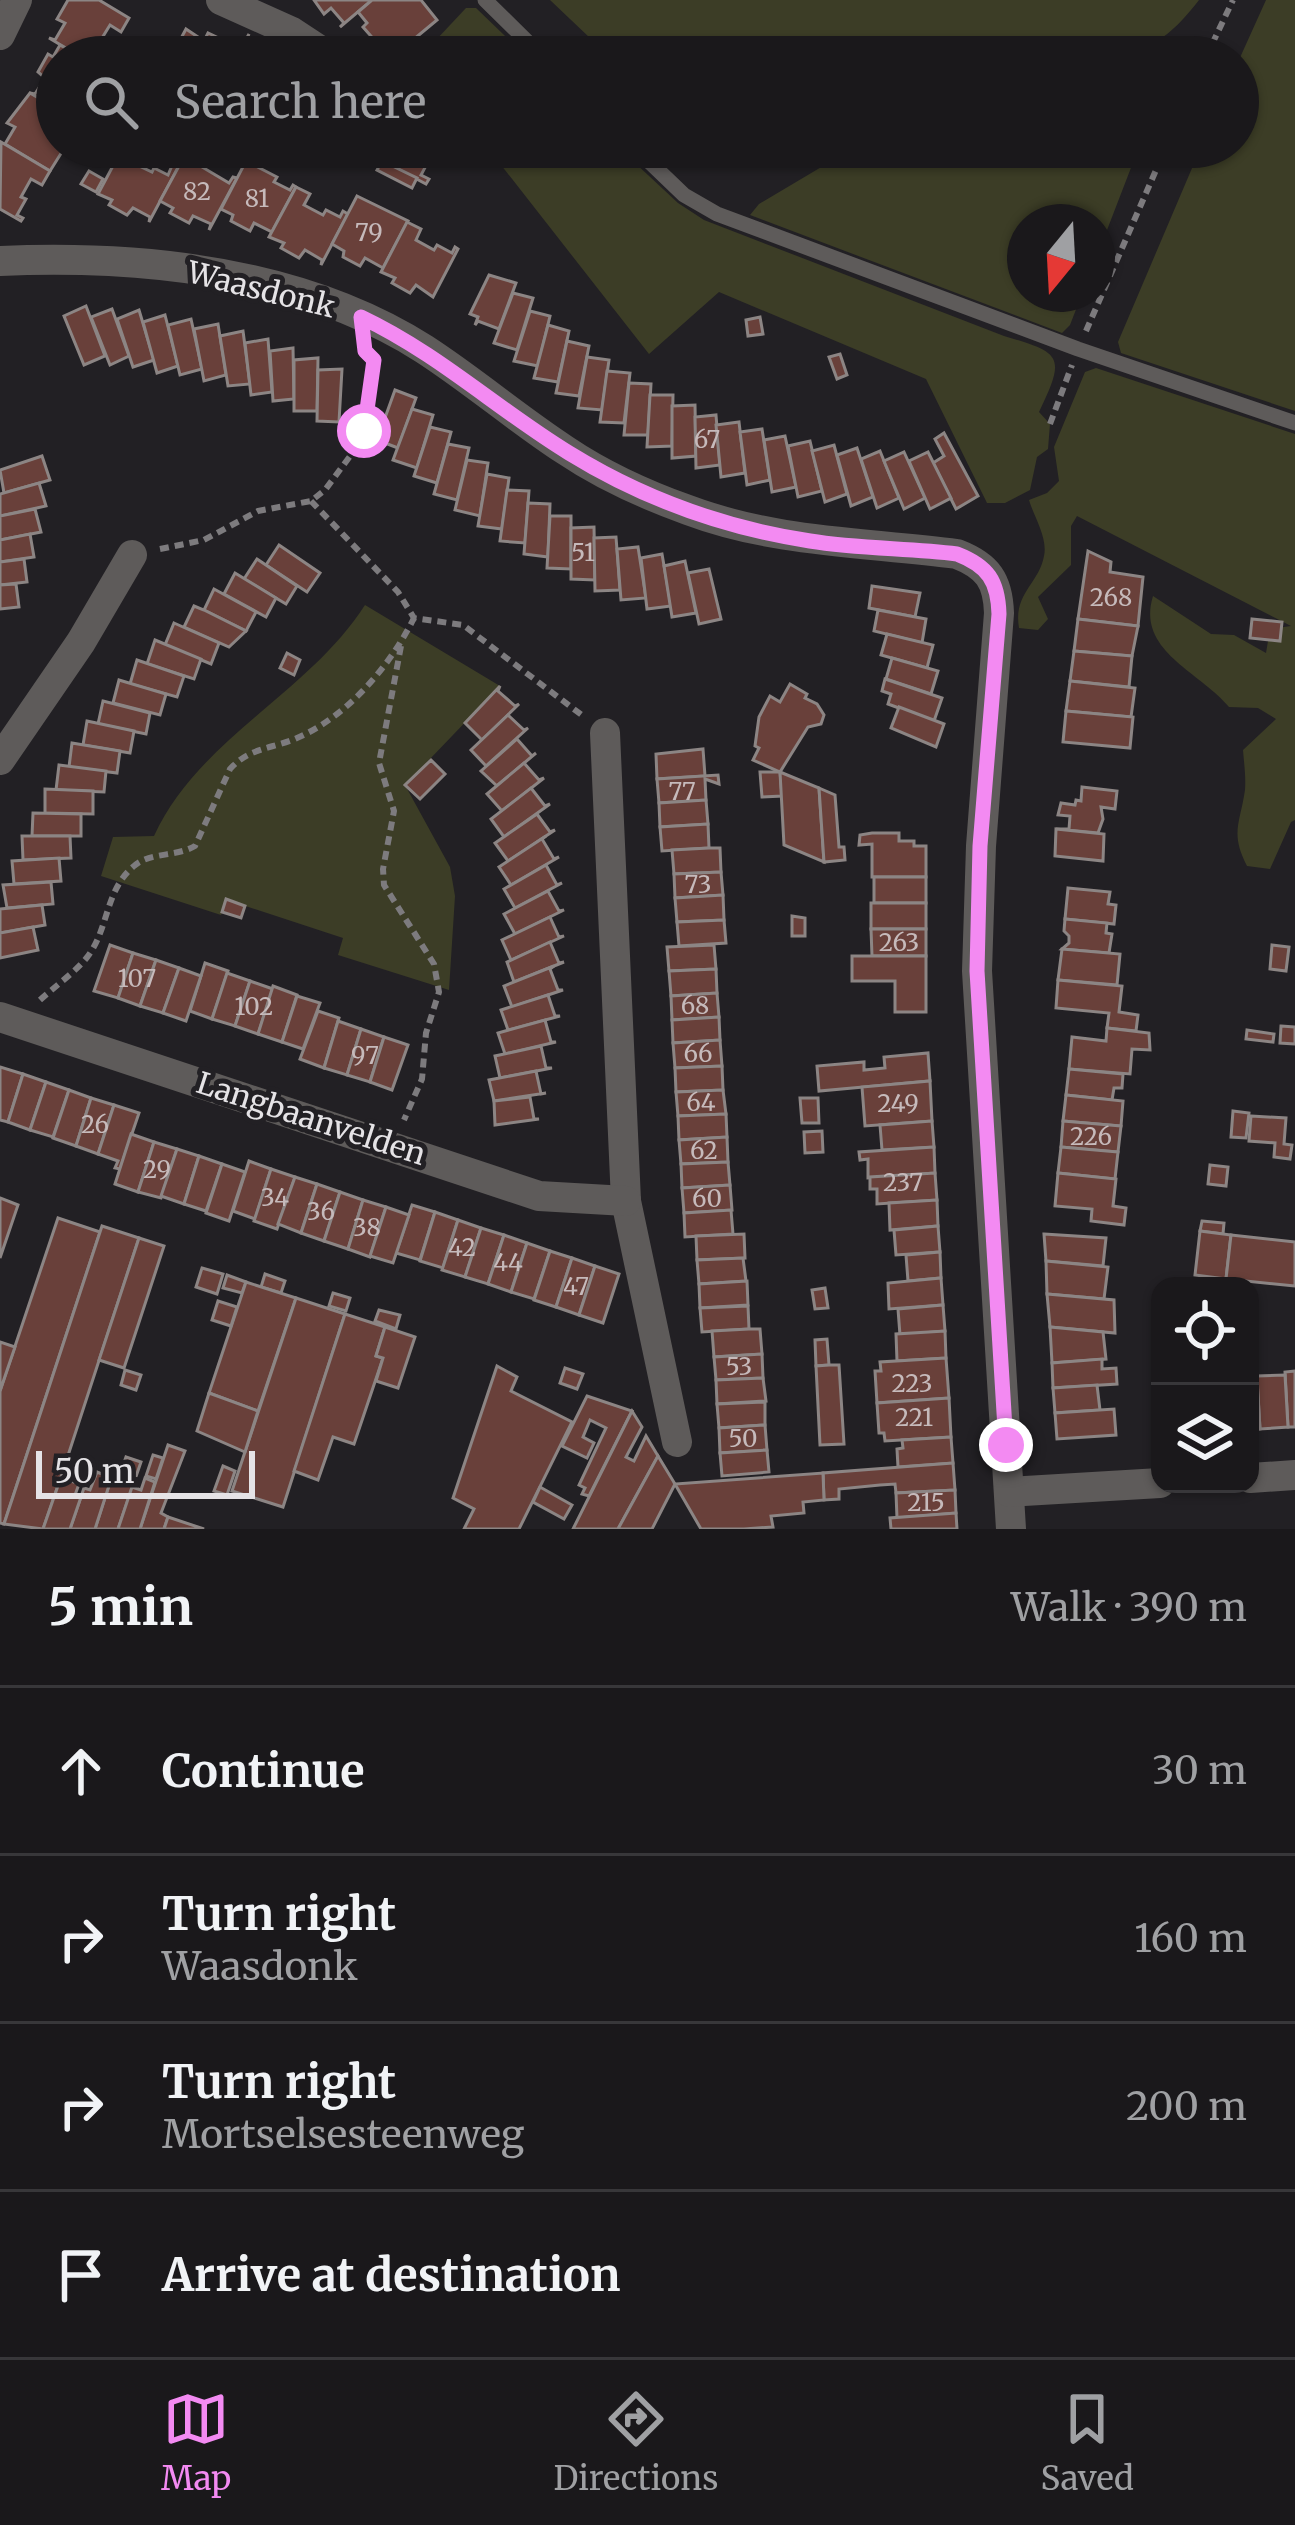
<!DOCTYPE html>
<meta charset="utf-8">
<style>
body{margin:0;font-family:Merriweather,serif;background:#272528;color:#f1f3f6}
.controls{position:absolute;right:36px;bottom:36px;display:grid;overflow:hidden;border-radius:24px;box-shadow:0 3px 9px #0004}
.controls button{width:108px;height:108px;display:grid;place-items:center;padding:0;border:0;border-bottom:3px solid #38373a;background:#1a181b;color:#f1f3f6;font:60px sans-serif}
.compass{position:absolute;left:1007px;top:204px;width:108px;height:108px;border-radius:50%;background:#1a181b;box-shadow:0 3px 9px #0004;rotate:198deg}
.scale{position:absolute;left:36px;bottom:30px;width:219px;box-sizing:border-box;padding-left:12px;border:6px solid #e5e3e6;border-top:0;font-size:33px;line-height:42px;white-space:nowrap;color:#e5e3e6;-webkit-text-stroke:9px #222024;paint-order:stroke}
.stop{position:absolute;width:36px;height:36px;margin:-27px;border:9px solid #f38af2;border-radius:50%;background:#fff}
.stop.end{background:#f38af2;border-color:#fff;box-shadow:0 3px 12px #0008}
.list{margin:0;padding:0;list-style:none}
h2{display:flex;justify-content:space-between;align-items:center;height:156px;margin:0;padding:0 48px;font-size:51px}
h2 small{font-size:39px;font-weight:400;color:#9fa0a3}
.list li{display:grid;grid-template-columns:78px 1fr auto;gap:36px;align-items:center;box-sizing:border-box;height:168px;padding:0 48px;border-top:3px solid #38373a}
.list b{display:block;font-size:45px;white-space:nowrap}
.list p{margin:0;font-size:39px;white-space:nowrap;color:#9fa0a3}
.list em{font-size:39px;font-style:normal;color:#9fa0a3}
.icon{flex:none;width:66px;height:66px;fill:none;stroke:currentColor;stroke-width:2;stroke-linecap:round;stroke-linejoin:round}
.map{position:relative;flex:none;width:1295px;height:1529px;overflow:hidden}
.search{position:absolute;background:#1a181b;box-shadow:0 3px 9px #0004;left:36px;right:36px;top:36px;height:132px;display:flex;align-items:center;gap:30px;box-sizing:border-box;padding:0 42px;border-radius:66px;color:#9fa0a3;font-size:45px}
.sheet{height:828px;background:#1a181b}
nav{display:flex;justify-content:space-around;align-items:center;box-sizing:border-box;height:168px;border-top:3px solid #38373a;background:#1a181b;font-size:33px;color:#9fa0a3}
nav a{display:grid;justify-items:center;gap:6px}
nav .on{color:#f38af2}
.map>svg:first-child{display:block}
</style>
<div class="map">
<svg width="1295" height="1529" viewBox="0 0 1295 1529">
<rect width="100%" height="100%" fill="#222024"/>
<g fill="#3c3d26">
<path d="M550 0H1199C1157 54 1138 52 1073 57H610Z"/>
<polygon points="1266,0 1295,0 1295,411 1121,353 1118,342 1201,147 1238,147 1238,62"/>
<polygon points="466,8 476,8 527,57 420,57"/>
<path d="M487 147H618L678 203 704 220 1004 336C1062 353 1066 356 1039 412L1050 424 1048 449 1037 457 1030 490 1005 503H987L926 379 719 292 649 354Z"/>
<polygon points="855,147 1139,147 1097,256 1097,222 1025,222 1025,294 1082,294 1070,325 1062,333 750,215 759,204"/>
<path d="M1096 368 1295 434V820L1291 822 1270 869 1247 866C1230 833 1240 824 1245 790 1246 777 1244 763 1243 750L1276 719 1258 708 1229 707C1199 671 1136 651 1153 596L1211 634 1234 635 1266 653 1270 629 1291 626 1077 516 1071 526V565L1038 597 1048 619 1038 630 1019 628C1013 593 1039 584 1044 556 1048 538 1034 517 1029 500L1047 493 1059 481 1054 447 1085 372Z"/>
<path d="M365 605 500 686 405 785 450 867 455 896 449 990 338 955 343 938 227 900 221 915 101 876 113 837 154 836C199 738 308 694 365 605Z"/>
</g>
<g fill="#69403a" stroke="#8c8584" stroke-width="3">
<polygon points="68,0 99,0 129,18 121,32 110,25 99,43 105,46 98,57 81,57 49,38 55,40 65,23 57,19"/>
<polygon points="314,0 372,0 340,27 344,23 331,8 324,14"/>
<polygon points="372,0 421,0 437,20 396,54 384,38 377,43 363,27 367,23 358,12"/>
<polygon points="186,29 204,41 208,33 227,42 225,48 236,57 171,57"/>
<polygon points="249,34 247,39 265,48 269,40 288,51 288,57 236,57"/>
<polygon points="60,45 81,57 57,57 57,109 30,93 35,94 45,78 38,72 48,54 53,57"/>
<polygon points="30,93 57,109 57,147 65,147 50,171 5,144 15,127 7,123"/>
<polygon points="1,142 50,171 42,185 31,179 21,197 26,199 17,215 23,218 21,221 0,209"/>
<polygon points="123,147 139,152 133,163 152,172 154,168 168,175 180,147 189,147 149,222 150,217 133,208 127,215 109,205 112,200 98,194"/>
<polygon points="376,147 436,147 421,175 429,179 426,184 370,154"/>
<polygon points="186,153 199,160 197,164 229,183 233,177 237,178 209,230 211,224 193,216 189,223 170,213 173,208 160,201"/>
<polygon points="246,161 277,177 274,182 290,190 293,185 296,187 272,232 254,223 250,231 231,221 233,215 221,209"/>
<polygon points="382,161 417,178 412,188 377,170"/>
<polygon points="89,171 103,179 96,192 81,184"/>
<polygon points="296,187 310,194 304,205 323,215 326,210 340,217 343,211 348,214 321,265 322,260 305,250 299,258 281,248 284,243 269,237"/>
<polygon points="357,196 408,221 383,268 365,258 360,266 343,257 344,251 332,244"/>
<polygon points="407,222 421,229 416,240 434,250 437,245 452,253 455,247 458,249 433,297 416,285 410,293 392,283 395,278 381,272"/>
<polygon points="489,275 516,283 499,329 478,321 475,325 478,317 470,314"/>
<polygon points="513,293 533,298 517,350 494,343"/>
<polygon points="86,306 105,356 84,365 64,316"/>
<polygon points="112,309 129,356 110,365 91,317"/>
<polygon points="139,310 154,360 133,367 117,319"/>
<polygon points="530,311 550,316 538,366 514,361"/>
<polygon points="165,315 178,366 157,373 143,322"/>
<polygon points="760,317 763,334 748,336 746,320"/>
<polygon points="191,319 202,369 180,375 168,325"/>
<polygon points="218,324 226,375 204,381 194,329"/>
<polygon points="548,325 569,331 558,382 534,378"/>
<polygon points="243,331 250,384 228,386 220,336"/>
<polygon points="268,339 272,392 251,395 245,343"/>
<polygon points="567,341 589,346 579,396 556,393"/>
<polygon points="293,348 294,399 273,401 270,351"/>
<polygon points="840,354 847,375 837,379 829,357"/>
<polygon points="587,357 609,360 602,410 578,408"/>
<polygon points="318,358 317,411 294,411 294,360"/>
<polygon points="342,369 339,422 317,421 318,370"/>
<polygon points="607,371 630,373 624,423 600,422"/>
<polygon points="629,383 651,384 648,435 624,435"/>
<polygon points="395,390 416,398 398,448 377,440"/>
<polygon points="650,395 673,395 672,446 647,447"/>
<polygon points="695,405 696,456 672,458 672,406"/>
<polygon points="412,409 433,415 417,468 393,460"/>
<polygon points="716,415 720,465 696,468 695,417"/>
<polygon points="739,422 745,473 721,477 716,425"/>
<polygon points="430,427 451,432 437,483 414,476"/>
<polygon points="762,429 770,480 747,485 740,432"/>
<polygon points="944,433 978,496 956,509 933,463 944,456 935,439"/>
<polygon points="785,436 796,487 772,492 764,440"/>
<polygon points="810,441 822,491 798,497 788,446"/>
<polygon points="448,444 469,448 457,500 434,494"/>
<polygon points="834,445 847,494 825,502 812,451"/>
<polygon points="857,448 873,497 851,506 837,455"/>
<polygon points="880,451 899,498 877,508 861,459"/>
<polygon points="904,452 925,498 904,509 884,461"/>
<polygon points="928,452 951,498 930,509 909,461"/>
<polygon points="42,456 50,480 4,493 0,470"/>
<polygon points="467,460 488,463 480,516 455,510"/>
<polygon points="487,474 509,478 502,529 478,526"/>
<polygon points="39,483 46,506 0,516 0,494"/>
<polygon points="507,490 529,491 525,543 500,541"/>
<polygon points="528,503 550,504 548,557 524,554"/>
<polygon points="35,509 41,532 0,540 0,516"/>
<polygon points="550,516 571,516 571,569 547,568"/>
<polygon points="594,527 595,580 571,579 571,528"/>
<polygon points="30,534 34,557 0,562 0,540"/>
<polygon points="616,537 620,590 595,591 594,538"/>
<polygon points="279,545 320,573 307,592 266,565"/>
<polygon points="638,547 646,598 621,600 617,549"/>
<polygon points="1088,551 1111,562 1110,572 1143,577 1138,626 1078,619"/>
<polygon points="662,554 671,606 647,609 641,558"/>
<polygon points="24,559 27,582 0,585 0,562"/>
<polygon points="257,559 297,586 286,604 244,579"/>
<polygon points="685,561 696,613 672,617 664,566"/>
<polygon points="709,569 721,619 699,624 688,573"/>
<polygon points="235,573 276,598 266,617 224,594"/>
<polygon points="16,584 19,607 0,609 0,585"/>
<polygon points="872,586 920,593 915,617 869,608"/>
<polygon points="214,589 256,612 246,631 204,610"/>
<polygon points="194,606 204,610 246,631 229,647 184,627"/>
<polygon points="878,610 926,619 922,643 874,631"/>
<polygon points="1078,619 1138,626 1132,656 1074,651"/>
<polygon points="1252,619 1282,622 1280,641 1250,638"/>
<polygon points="174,623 219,643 211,664 165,645"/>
<polygon points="887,634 933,645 927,668 881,655"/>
<polygon points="155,640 201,659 194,679 147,664"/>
<polygon points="1074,651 1132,656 1129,687 1070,681"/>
<polygon points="287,653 300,660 294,675 280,668"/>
<polygon points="892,658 938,671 931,694 886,679"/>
<polygon points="137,660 184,676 177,697 130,684"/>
<polygon points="885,679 942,698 934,721 888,704 891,694 882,691"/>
<polygon points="119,680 166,694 160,715 113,703"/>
<polygon points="1070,681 1135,688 1131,717 1066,711"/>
<polygon points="790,684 807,694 805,698 817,704 824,715 821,724 808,727 780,772 753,760 759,748 755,746 759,717 770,696 780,702"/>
<polygon points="500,686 498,691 515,706 519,704 482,740 465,723"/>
<polygon points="103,701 150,713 146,734 98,724"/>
<polygon points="899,707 944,724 936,747 891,728"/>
<polygon points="1066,711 1133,717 1130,748 1063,742"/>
<polygon points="508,715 524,730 528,728 486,766 471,750"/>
<polygon points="87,721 134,731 130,753 83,745"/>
<polygon points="517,739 532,756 536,753 497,786 481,771"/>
<polygon points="72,743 120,751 117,773 69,767"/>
<polygon points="703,749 705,776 657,779 656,754"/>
<polygon points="431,760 445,774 420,799 405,785"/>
<polygon points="524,763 539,780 544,778 502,811 487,794"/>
<polygon points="59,765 106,771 104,792 56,790"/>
<polygon points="760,772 780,772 782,796 762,797"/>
<polygon points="780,772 819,788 824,862 784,845"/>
<polygon points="718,775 719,784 705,779 706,800 659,803 657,779"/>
<polygon points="1082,787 1117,791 1115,809 1101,807 1103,819 1098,833 1056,829 1069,829 1070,816 1058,815 1061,803 1075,805 1076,800 1081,801"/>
<polygon points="531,788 545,806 550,804 504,837 491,819"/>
<polygon points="819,788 835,795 839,847 844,847 845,860 824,862"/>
<polygon points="45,789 93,791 93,814 45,813"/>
<polygon points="706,800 708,824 660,827 659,803"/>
<polygon points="33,813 81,814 81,836 32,836"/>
<polygon points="537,814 550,832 555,830 508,861 495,843"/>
<polygon points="708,824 709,848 662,851 660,827"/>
<polygon points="1056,829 1104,834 1103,861 1055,856"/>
<polygon points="872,833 899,833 899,841 914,841 914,846 926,846 926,877 872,877 872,844 859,845 860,835"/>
<polygon points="22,836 70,836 71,858 23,860"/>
<polygon points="546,836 542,839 554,859 559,857 511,885 499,867"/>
<polygon points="709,848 720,848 721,872 674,874 672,850"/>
<polygon points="59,858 61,881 14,884 12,861"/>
<polygon points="546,865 557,885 562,883 515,908 504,889"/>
<polygon points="721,872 723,895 675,898 674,874"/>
<rect x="874" y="877" width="52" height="26"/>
<polygon points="51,882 53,904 7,908 3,885"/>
<polygon points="1068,888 1110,892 1108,904 1116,905 1114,924 1065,919"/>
<polygon points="548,891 559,911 564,910 515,934 504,914"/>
<polygon points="723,895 724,920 677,922 675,898"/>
<polygon points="226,899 245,906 241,918 222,912"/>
<rect x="871" y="903" width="55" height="26"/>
<polygon points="42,905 45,925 0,933 0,909"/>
<polygon points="792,916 805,918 805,936 792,936"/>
<polygon points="550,917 559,937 564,936 511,960 502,940"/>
<polygon points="1065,919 1107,923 1106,933 1112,934 1109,953 1062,949 1069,943 1069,936 1064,931"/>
<polygon points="724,920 726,943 679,946 677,922"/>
<polygon points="33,927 38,950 0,958 0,933"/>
<polygon points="871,929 926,929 926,956 872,956"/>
<polygon points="550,942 559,963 564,962 514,982 507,962"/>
<polygon points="110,945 133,953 118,998 94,991"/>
<polygon points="714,945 716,969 669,971 667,947"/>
<polygon points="1272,945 1289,947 1286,971 1270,969"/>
<polygon points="1062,949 1120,954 1117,985 1058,980"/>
<polygon points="133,953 156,960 140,1006 118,998"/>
<polygon points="852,956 926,956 926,1012 895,1012 895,981 852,981"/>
<polygon points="156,960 179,968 163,1013 140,1006"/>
<polygon points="205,963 228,971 212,1019 190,1011"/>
<polygon points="554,966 550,969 558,990 563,990 512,1007 504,986"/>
<polygon points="179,968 201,976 186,1021 163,1013"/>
<polygon points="716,969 717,993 671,996 669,971"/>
<polygon points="227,973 250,981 235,1026 212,1019"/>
<polygon points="1058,980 1122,986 1119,1012 1138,1015 1136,1031 1107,1028 1109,1013 1056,1008"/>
<polygon points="250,981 273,989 258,1034 235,1026"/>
<polygon points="273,986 297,995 282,1042 258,1034"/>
<polygon points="717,993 719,1017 672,1020 671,996"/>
<polygon points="548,995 555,1016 560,1016 508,1030 501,1010"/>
<polygon points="297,996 320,1003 303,1049 282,1042"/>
<polygon points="318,1011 339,1018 324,1068 300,1059"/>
<polygon points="719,1017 720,1040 673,1043 672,1020"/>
<polygon points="545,1020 551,1042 556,1042 505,1054 498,1033"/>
<polygon points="338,1021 361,1029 347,1075 324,1068"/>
<polygon points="1281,1026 1295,1027 1295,1044 1280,1043"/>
<polygon points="1107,1028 1149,1033 1150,1050 1132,1049 1130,1074 1069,1069 1072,1037 1106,1041"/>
<polygon points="361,1029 384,1037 370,1082 347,1075"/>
<polygon points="1247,1030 1274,1034 1273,1042 1246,1039"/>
<polygon points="384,1037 408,1045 392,1090 370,1082"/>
<polygon points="720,1040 722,1066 675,1068 673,1043"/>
<polygon points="541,1046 546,1068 552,1068 500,1078 495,1056"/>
<polygon points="928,1053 930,1081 819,1091 817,1066 864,1062 864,1070 885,1068 884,1057"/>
<polygon points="722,1066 723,1090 676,1092 675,1068"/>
<polygon points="0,1067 23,1074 8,1122 0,1120"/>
<polygon points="1069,1069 1123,1074 1122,1088 1114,1088 1112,1100 1066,1095"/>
<polygon points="536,1071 541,1094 546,1093 494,1101 489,1080"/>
<polygon points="23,1074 46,1082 30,1130 8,1122"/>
<polygon points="930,1081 932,1121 865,1126 862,1087"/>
<polygon points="46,1082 69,1090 53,1137 30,1130"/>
<polygon points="69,1090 91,1098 76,1146 53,1138"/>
<polygon points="723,1090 726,1114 678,1116 676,1092"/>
<polygon points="1066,1095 1123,1101 1121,1126 1063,1121"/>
<polygon points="530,1097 534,1119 539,1119 495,1125 494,1101"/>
<polygon points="91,1098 114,1105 98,1154 76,1146"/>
<polygon points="800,1098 818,1098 819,1123 802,1123"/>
<polygon points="114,1105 139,1113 120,1169 115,1168 118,1161 98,1154"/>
<polygon points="1233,1111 1249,1113 1246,1138 1231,1137"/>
<polygon points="726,1114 727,1137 679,1140 678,1116"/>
<polygon points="1251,1116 1286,1118 1284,1144 1292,1145 1290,1159 1274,1157 1275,1143 1249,1141"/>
<polygon points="932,1121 934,1147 882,1150 880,1125"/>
<polygon points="1063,1121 1121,1126 1118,1152 1061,1147"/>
<polygon points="822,1131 823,1152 805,1153 804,1132"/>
<polygon points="131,1134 154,1142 138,1192 115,1184"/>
<polygon points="727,1137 728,1162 681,1164 679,1140"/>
<polygon points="154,1142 177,1149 161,1198 138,1192"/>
<polygon points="934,1147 935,1173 868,1178 868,1159 860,1160 859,1152"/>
<polygon points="1061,1147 1118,1152 1115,1179 1058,1173"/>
<polygon points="177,1149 199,1156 184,1204 161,1196"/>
<polygon points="199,1156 222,1164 206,1211 184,1204"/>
<polygon points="249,1161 271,1169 255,1219 233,1211"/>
<polygon points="728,1162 730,1185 682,1188 681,1164"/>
<polygon points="222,1164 245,1172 229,1221 206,1213"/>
<polygon points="1210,1165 1228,1167 1226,1186 1208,1184"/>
<polygon points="271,1169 295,1177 277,1229 254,1221"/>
<polygon points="935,1173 937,1200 877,1204 877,1189 870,1189 870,1177"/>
<polygon points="1058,1173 1116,1179 1113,1206 1126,1208 1124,1225 1091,1221 1092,1209 1055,1206"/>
<polygon points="295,1177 317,1184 301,1233 278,1224"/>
<polygon points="317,1184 340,1192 324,1241 301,1233"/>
<polygon points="730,1185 732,1210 684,1213 682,1188"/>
<polygon points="340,1192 363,1200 348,1249 324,1241"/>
<polygon points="0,1198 18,1205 0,1258"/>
<polygon points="363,1200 386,1207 370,1257 348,1249"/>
<polygon points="937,1200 938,1226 890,1230 889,1203"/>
<polygon points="412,1205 435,1212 420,1260 396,1253"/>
<polygon points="386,1207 409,1215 393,1263 370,1256"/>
<polygon points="731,1210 733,1234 685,1237 684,1213"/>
<polygon points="435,1212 458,1220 443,1268 420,1261"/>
<polygon points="58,1218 100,1232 4,1524 0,1523 0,1391"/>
<polygon points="458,1220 481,1228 465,1277 442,1270"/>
<polygon points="1202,1221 1224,1223 1223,1234 1200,1231"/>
<polygon points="102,1226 139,1238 61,1477 43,1529 4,1524"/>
<polygon points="938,1226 940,1252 896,1255 894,1230"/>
<polygon points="481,1228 504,1235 488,1284 465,1277"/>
<polygon points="1200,1231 1231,1235 1226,1279 1195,1275"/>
<polygon points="744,1234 745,1258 697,1260 696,1236"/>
<polygon points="1044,1234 1106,1238 1103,1266 1046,1261"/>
<polygon points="504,1235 527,1243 511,1292 488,1284"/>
<polygon points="1231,1235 1295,1242 1295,1286 1226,1279"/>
<polygon points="139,1238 164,1246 124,1368 99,1360"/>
<polygon points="527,1243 550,1251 534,1299 511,1292"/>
<polygon points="550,1251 572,1258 556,1307 534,1300"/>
<polygon points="940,1252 941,1278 908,1281 906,1255"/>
<polygon points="572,1258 595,1266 579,1315 556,1307"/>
<polygon points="743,1258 746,1281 699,1284 697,1260"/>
<polygon points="1046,1261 1108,1267 1104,1299 1047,1294"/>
<polygon points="595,1266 619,1274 603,1323 579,1315"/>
<polygon points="202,1268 223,1274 217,1294 196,1287"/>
<polygon points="265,1274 285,1281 281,1293 261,1287"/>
<polygon points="227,1275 246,1282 242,1293 223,1288"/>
<polygon points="941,1278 943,1305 889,1309 888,1283"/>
<polygon points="747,1281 748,1305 700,1308 699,1284"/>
<polygon points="246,1282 296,1298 258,1411 209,1393"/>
<polygon points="825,1288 828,1308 815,1309 812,1290"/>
<polygon points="333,1293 350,1298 346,1311 329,1306"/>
<polygon points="1047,1294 1114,1300 1115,1333 1050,1327"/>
<polygon points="296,1298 345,1314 283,1507 232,1491"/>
<polygon points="218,1301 237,1307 231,1326 212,1320"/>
<polygon points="943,1305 945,1331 900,1335 898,1309"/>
<polygon points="748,1306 749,1329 702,1332 700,1308"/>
<polygon points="379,1310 400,1315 396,1329 375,1321"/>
<polygon points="345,1314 385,1327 376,1356 383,1358 354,1444 333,1437 318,1480 294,1471"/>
<polygon points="385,1327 415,1337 398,1388 376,1381 383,1358 376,1356"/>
<polygon points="1050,1327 1103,1332 1106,1359 1052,1363"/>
<polygon points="749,1329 760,1329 762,1354 714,1357 712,1331"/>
<polygon points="945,1331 946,1358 897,1361 896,1334"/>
<polygon points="827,1339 829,1365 816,1366 815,1340"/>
<polygon points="0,1342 15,1347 0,1391"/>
<polygon points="762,1354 763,1378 716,1380 714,1357"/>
<polygon points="946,1358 949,1398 877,1403 875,1371 881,1371 880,1362"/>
<polygon points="1102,1359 1102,1369 1116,1368 1117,1384 1053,1388 1052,1363"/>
<polygon points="829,1365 839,1365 844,1444 820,1445 816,1366"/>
<polygon points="497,1366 517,1377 511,1391 572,1422 519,1529 464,1529 474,1509 453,1498"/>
<polygon points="565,1368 583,1374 577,1389 560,1383"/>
<polygon points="125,1370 141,1375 136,1390 121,1385"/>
<polygon points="1295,1371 1295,1427 1288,1427 1285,1372"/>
<polygon points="1285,1375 1288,1427 1260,1429 1257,1376"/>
<polygon points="763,1378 766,1401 717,1404 716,1380"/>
<polygon points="1250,1380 1257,1380 1260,1429 1250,1430"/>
<polygon points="1097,1385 1100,1410 1055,1413 1053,1388"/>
<polygon points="209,1393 258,1411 245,1452 197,1431"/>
<polygon points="587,1396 632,1411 589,1496 582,1494 585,1488 579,1485 606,1428 590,1420 583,1437 594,1443 587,1458 562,1446"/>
<polygon points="949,1398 951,1437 885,1441 884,1433 879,1433 877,1403"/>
<polygon points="765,1402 765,1425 719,1428 717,1404"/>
<polygon points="1114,1409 1116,1435 1057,1439 1055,1413"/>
<polygon points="632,1411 642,1427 626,1457 634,1461 646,1436 658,1456 618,1529 573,1529"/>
<polygon points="765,1425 767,1450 720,1453 719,1428"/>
<polygon points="951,1437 953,1463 898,1467 897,1449 903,1448 902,1440"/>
<polygon points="168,1445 185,1451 161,1513 168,1517 164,1529 140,1529"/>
<polygon points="767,1450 769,1472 722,1476 720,1453"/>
<polygon points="153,1455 163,1458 156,1479 146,1476"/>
<polygon points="658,1456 675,1484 652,1529 618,1529"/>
<polygon points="126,1457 141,1462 118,1529 95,1529 110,1482 116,1485"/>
<polygon points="953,1463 955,1490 896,1493 895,1484 880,1485 839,1489 839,1499 824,1500 823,1473"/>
<polygon points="111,1466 115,1467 95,1529 70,1529 84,1488 90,1490 97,1472 107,1476"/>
<polygon points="223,1466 235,1471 227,1495 214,1491"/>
<polygon points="823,1473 824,1500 803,1502 804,1513 771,1516 773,1527 744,1529 701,1529 675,1484"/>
<polygon points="61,1477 79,1484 75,1495 81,1497 70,1529 43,1529"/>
<polygon points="145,1478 155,1482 140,1529 118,1529 132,1487 141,1490"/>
<polygon points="540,1487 572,1505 564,1519 533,1502"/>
<polygon points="955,1490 956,1513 897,1518 896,1493"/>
<polygon points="956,1513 957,1529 891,1529 890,1518"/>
<polygon points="168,1517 204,1529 164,1529"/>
</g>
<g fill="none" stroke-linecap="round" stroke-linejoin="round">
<g stroke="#7d7b7e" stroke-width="6" stroke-dasharray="9 6" stroke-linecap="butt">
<polyline points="1206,57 1233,0"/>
<polyline points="1086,331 1166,147"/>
<polyline points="1050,424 1072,365"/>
<polyline points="311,501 398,592 414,618 463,625 583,716"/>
<polyline points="160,549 204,540 258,511 311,501 325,490 362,440 374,360 369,355"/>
<polyline points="401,646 379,763 394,811 383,869 384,885 434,964 439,992 426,1033 422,1079 404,1120"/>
<path d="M40 1000C53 988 79 969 88 956 109 928 105 890 134 866 150 852 176 857 195 846L230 769C250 747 272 749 297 738 348 716 390 666 414 618"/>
</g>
<g stroke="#5e5b5a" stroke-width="15">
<polyline points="485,0 543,57"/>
<polyline points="634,147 684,195 717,214 1078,349 1295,423"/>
</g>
<g stroke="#5e5b5a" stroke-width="30">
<polyline points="221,0 292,32 330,57"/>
<polyline points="0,35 17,0"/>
<path d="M0 261C141 255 301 271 424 349 472 380 516 418 565 450 602 475 646 495 688 510 776 543 866 542 957 554 988 566 998 581 999 613L981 846 977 971 1011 1529"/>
<polyline points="605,733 626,1201 677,1442"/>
<polyline points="0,760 81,642 132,555"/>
<polyline points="0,1017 539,1196 626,1201"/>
<polyline points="1250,1478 1295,1475"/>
<polyline points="1009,1492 1160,1483"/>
</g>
</g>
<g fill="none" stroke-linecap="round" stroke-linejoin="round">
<path stroke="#f38af2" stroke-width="15" d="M364 431 374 360 365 351 361 317C439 354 497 409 569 453 642 498 725 528 810 541 859 549 909 548 957 554 988 566 998 581 999 614L980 846 977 971 1006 1445"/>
</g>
<g text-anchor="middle" stroke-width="10" stroke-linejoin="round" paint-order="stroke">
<g font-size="24" fill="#c6babb">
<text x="197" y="200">82</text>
<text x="257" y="207">81</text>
<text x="369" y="241">79</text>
<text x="707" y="448">67</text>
<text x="583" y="561">51</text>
<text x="1111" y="606">268</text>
<text x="682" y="800">77</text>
<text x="698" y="893">73</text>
<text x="899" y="951">263</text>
<text x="137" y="987">107</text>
<text x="695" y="1014">68</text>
<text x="254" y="1015">102</text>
<text x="698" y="1062">66</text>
<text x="365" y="1064">97</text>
<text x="701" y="1111">64</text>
<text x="898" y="1112">249</text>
<text x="95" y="1133">26</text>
<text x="1091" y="1145">226</text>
<text x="704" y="1159">62</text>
<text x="157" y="1178">29</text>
<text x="903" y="1191">237</text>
<text x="275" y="1206">34</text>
<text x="707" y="1207">60</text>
<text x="321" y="1220">36</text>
<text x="367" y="1236">38</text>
<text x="462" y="1256">42</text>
<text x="508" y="1271">44</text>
<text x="576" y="1295">47</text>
<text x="739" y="1375">53</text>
<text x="912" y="1392">223</text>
<text x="914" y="1426">221</text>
<text x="743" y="1447">50</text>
<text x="926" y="1511">215</text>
</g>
<g font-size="30" fill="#e5e3e6" stroke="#222024">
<text transform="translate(261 290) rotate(14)" y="10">Waasdonk</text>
<text transform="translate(311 1119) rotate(18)" y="10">Langbaanvelden</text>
</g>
</g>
</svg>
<div class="controls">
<button><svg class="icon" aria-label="locate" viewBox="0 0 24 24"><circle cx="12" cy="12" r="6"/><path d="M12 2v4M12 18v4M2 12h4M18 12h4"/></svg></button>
<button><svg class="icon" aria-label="layers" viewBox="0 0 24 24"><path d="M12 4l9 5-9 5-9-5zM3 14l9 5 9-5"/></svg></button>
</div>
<svg class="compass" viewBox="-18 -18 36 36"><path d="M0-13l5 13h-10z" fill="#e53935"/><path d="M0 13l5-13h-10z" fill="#9fa0a3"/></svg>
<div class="scale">50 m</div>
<div class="stop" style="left:364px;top:431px"></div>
<div class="stop end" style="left:1006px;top:1445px"></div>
<div class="search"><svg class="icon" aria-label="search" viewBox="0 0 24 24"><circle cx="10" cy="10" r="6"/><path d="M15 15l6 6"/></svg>Search here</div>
</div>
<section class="sheet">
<h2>5 min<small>Walk · 390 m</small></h2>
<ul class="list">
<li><svg class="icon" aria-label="ahead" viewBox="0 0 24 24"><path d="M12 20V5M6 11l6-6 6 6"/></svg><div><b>Continue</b></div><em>30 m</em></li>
<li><svg class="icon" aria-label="right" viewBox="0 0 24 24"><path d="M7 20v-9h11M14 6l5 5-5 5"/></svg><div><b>Turn right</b><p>Waasdonk</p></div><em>160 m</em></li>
<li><svg class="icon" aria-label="right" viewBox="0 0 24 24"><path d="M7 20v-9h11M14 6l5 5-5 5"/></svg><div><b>Turn right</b><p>Mortselsesteenweg</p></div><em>200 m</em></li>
<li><svg class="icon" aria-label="arrive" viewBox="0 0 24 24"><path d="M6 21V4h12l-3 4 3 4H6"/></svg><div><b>Arrive at destination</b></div></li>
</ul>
</section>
<nav>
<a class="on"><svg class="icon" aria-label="map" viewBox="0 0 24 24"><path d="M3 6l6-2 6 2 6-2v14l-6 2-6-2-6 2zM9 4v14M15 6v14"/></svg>Map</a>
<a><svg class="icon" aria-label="directions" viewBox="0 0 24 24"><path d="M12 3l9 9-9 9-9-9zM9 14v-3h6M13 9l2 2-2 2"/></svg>Directions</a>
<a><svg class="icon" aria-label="saved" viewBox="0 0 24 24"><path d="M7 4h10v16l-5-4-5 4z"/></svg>Saved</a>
</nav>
